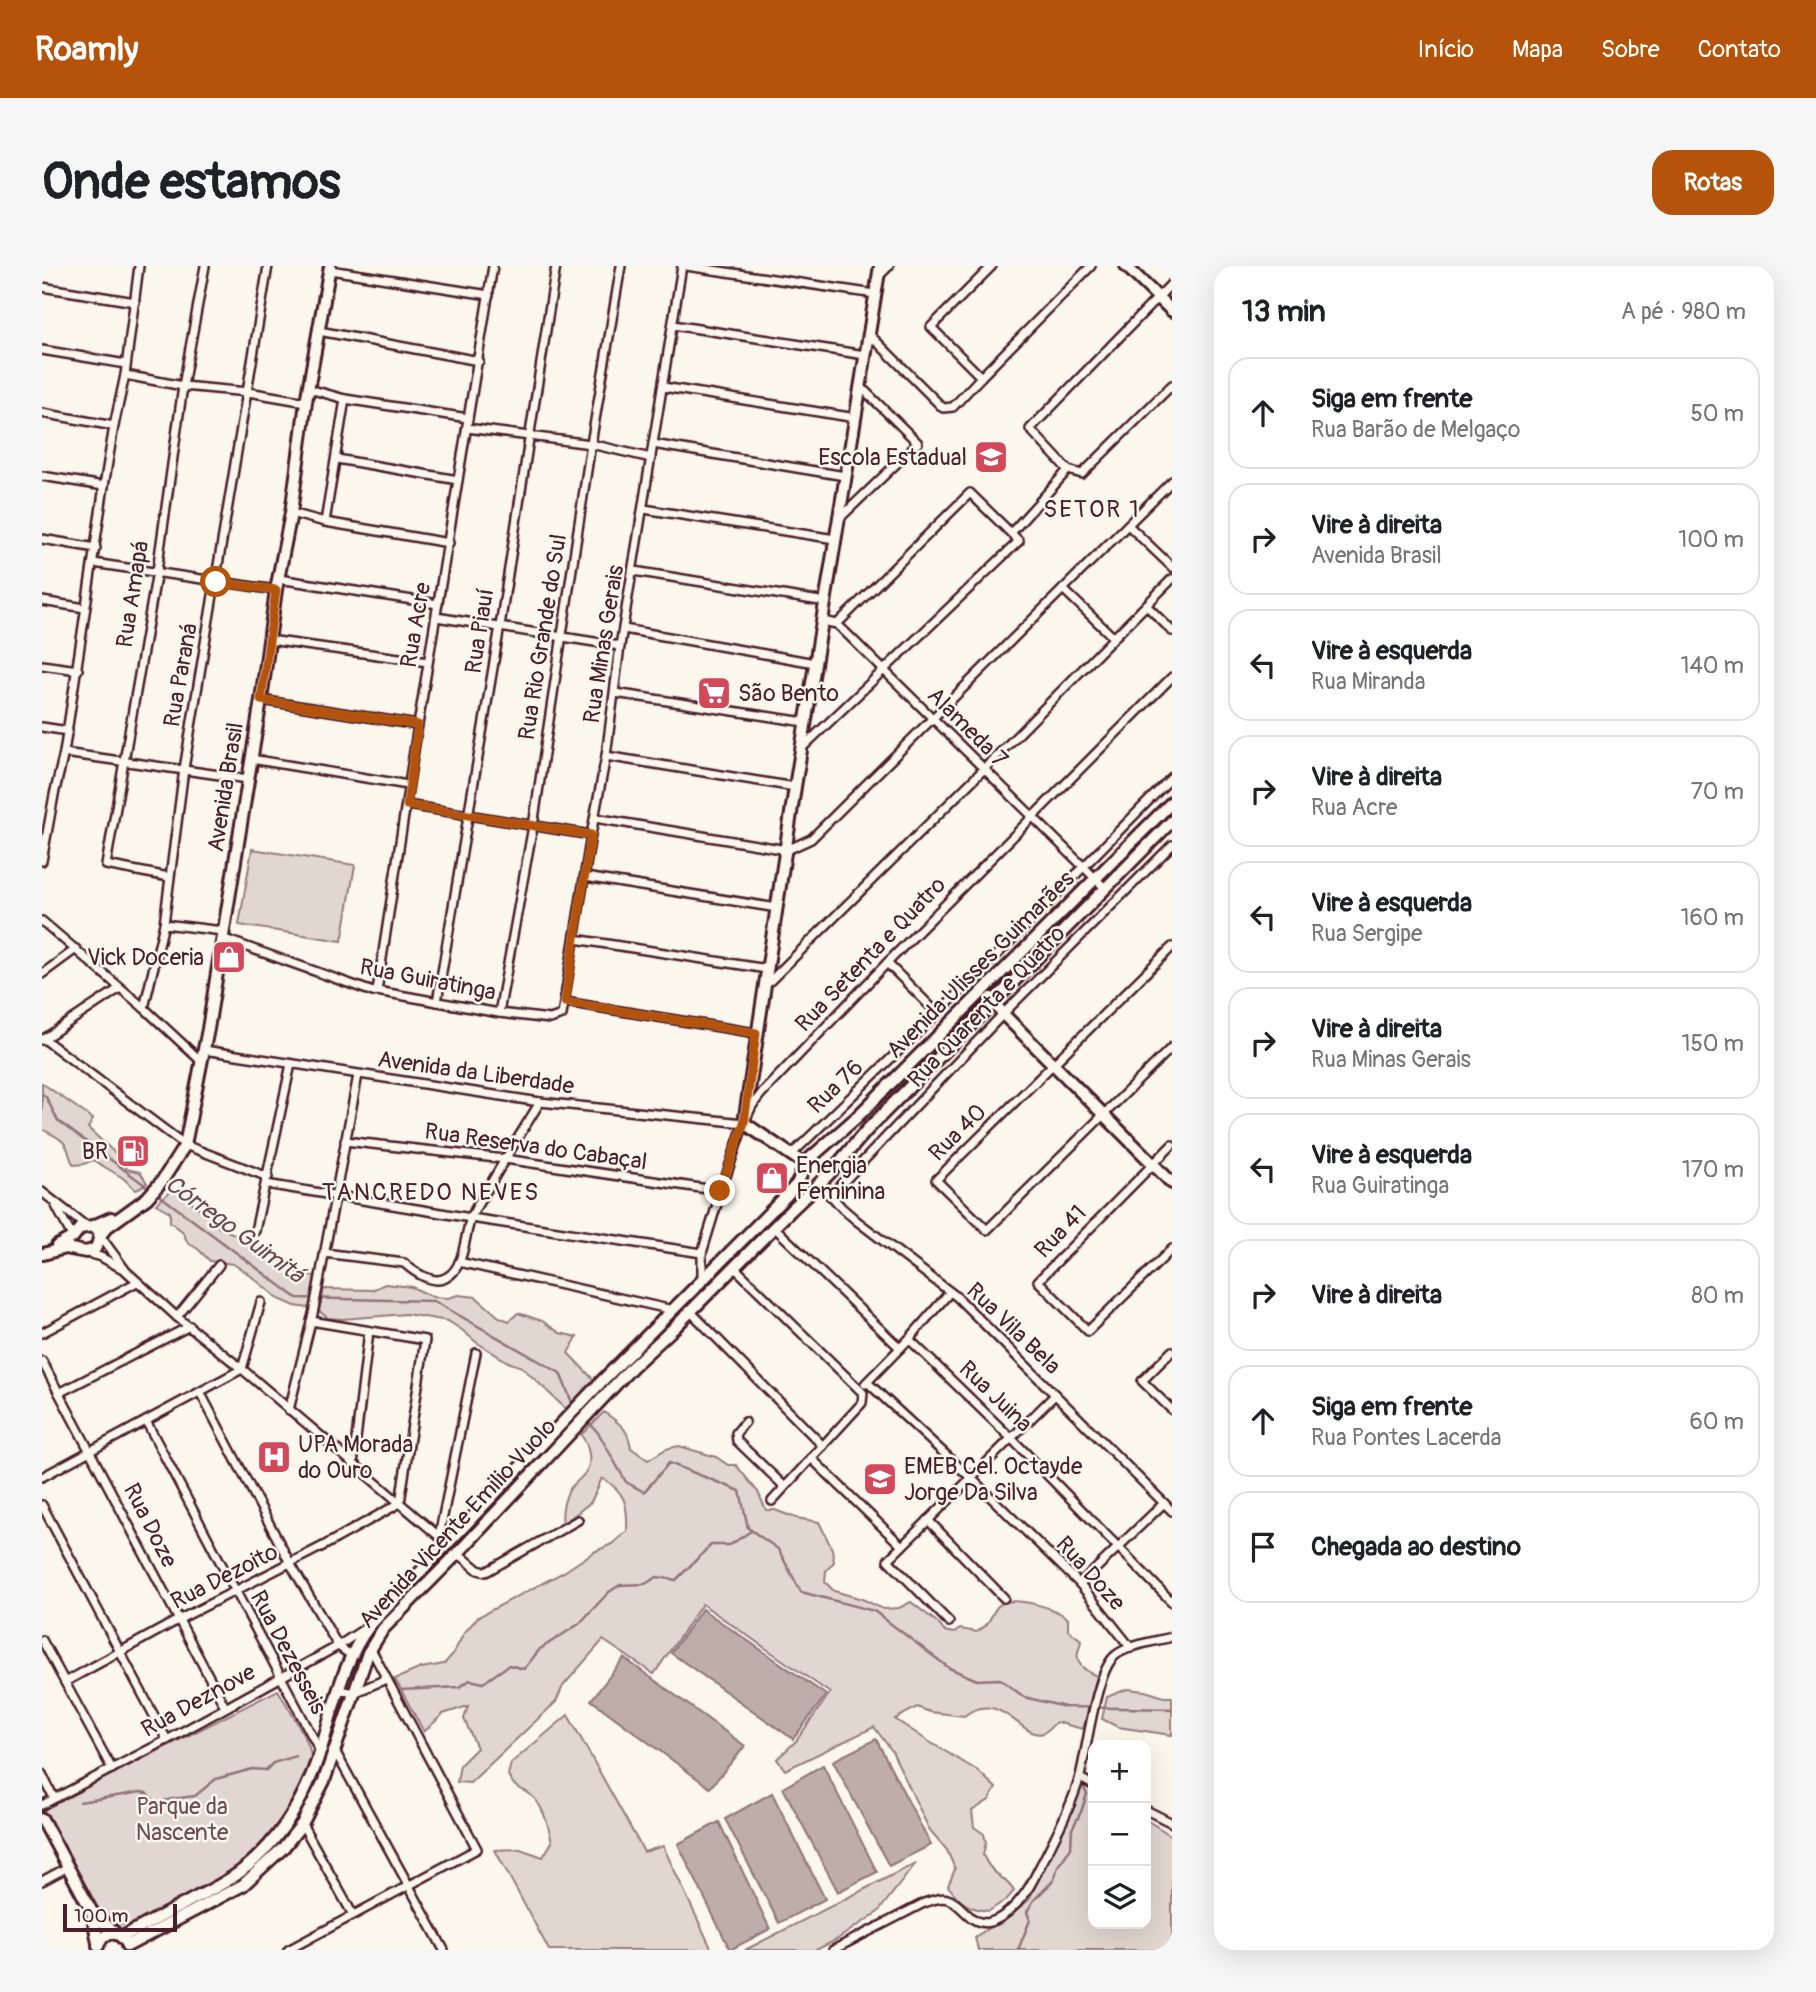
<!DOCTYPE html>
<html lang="pt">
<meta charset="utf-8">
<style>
body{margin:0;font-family:Pangolin,sans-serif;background:#f6f6f6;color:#202124}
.controls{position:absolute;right:21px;bottom:21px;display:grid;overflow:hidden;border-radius:14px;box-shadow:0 7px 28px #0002}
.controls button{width:63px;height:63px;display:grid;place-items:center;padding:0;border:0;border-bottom:2px solid #e0e0e0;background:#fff;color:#202124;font:35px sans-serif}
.scale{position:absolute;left:21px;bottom:18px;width:114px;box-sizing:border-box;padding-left:7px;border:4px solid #4a1f2b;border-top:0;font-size:19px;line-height:24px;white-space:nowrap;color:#4a1f2b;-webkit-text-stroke:5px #fbf7ec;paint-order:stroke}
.stop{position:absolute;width:21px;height:21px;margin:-16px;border:5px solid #b45309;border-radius:50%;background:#fff}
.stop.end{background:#b45309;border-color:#fff;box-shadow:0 2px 7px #0008}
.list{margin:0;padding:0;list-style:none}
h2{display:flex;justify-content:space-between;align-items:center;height:91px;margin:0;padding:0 28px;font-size:30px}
h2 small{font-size:23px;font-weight:400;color:#757577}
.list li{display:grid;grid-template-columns:46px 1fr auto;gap:21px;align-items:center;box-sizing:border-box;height:112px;margin:0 14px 14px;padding:0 14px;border:2px solid #e0e0e0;border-radius:21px}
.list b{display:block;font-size:26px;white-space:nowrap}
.list p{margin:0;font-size:23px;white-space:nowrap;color:#757577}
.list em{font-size:23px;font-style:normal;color:#757577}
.icon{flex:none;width:38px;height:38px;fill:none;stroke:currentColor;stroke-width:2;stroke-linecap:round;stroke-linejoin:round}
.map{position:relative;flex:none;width:1130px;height:1684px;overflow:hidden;border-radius:21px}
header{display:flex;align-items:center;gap:42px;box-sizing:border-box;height:98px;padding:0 35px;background:#b45309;color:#fff}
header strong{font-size:33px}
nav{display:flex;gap:38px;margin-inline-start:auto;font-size:24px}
.intro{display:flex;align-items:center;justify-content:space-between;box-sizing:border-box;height:168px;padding:0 42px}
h1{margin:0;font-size:49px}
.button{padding:18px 32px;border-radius:21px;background:#b45309;color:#fff;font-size:24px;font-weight:700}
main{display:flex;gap:42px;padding:0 42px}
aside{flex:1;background:#fff;border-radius:21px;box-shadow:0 7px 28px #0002}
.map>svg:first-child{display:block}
</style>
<header>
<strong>Roamly</strong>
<nav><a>Início</a><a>Mapa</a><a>Sobre</a><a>Contato</a></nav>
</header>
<div class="intro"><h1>Onde estamos</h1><a class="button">Rotas</a></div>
<main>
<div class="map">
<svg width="1130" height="1684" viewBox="0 0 1130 1684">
<rect width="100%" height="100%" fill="#fbf7ec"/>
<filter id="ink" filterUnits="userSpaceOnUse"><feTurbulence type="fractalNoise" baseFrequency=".0143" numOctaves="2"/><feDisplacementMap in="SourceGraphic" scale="14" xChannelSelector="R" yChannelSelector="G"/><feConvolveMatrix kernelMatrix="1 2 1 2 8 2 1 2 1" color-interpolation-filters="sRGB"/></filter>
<g filter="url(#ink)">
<g fill="#e2d7d0" stroke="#967b7e" stroke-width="2">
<polygon points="210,583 313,599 300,675 197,659"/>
<path d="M0 817 51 853 46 862 85 898 84 903 98 906 105 917 94 924 81 912 51 894 42 898 32 899C27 892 28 888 25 882 21 872 8 868 0 863Z"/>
<path d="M129 925H137L155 941 173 947 176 961 211 976 226 988 238 993C246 1008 258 1007 273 1010L267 1042 253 1040 237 1033 204 1006 191 998 168 995 156 983 146 977 140 965 128 956V946L114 938Z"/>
<polygon points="343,1018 370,1021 391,1031 406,1032 417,1029 434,1031 457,1051 467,1055 476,1047 500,1055 518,1067 535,1071 526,1087 553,1115 526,1145 480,1101 466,1096 434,1076 420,1064 406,1055 364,1048 300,1053 286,1052 277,1045 282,1023 330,1024"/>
<path d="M562 1146C578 1158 586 1162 589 1182L606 1194 624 1183 637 1180 674 1191 686 1199H694L716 1226 724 1244H733L754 1252 777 1256 790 1283 792 1296 784 1305 783 1316 792 1325 820 1333 841 1343 857 1342 869 1336 896 1357 902 1365 912 1367 918 1363 935 1366C938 1364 941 1362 944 1359 949 1353 951 1345 956 1340 969 1328 1016 1342 1026 1353V1364L1039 1374C1039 1378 1037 1382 1036 1386 1033 1399 1045 1406 1055 1410L1041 1463 1014 1456C1011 1459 1006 1465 1001 1467 981 1475 958 1421 922 1450L888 1446 875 1441 853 1453 886 1475 936 1505 954 1522 947 1534 930 1545 932 1561 942 1568 944 1576 941 1589C950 1610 961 1608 972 1625L965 1633 947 1645C926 1643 919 1637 906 1620L913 1603 905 1584 887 1563 850 1485 832 1461 743 1504 735 1493 754 1475 788 1427 660 1338 612 1408 561 1374 521 1420 514 1436 428 1517 415 1516 418 1499 435 1482 422 1453 426 1440 401 1448 382 1466 353 1413 379 1402 402 1398 411 1388 422 1367 436 1351 522 1306 552 1286 570 1278 585 1265C586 1239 584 1226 560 1212L549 1236 521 1258C519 1247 522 1234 527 1224 531 1218 539 1213 543 1207 551 1197 547 1179 539 1169Z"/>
<polygon points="1085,1423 1103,1425 1122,1431 1130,1431 1130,1469 1076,1461 1060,1453 1065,1431"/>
<path d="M236 1424C244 1438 266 1472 268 1485 271 1498 264 1509 259 1521 229 1599 160 1624 91 1658 75 1660 71 1659 59 1649L1 1546 6 1541Z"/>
<path d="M526 1449 602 1586 621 1580 670 1684H507L453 1584 478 1583 501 1591 510 1576C507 1562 501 1539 490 1530 478 1519 476 1528 466 1509L469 1497Z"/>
<polygon points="1039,1515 1051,1523 1051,1658 1104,1658 1104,1554 1130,1570 1130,1684 936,1684 933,1671 976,1643 987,1634"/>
<polygon points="874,1597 836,1646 794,1674 774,1684 703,1684"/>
</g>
<g fill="#bfadaa" stroke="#907477" stroke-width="2">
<polygon points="660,1343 784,1429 751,1473 629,1387"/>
<polygon points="582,1392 703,1480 668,1522 549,1434"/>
<polygon points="834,1473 889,1579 847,1600 791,1495"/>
<polygon points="781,1499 835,1606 796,1626 741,1522"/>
<polygon points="730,1527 783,1633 737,1657 683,1553"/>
<polygon points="677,1556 728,1663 688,1684 636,1578"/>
</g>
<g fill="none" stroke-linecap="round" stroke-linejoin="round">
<g stroke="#907477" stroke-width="2.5">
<polyline points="0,828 4,831 16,855 107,922"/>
<polyline points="113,926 255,1032 392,1035 518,1107 529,1134 532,1138"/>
<polyline points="545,1154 557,1168 584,1216 602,1226 627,1197 698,1225 706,1262 736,1283 759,1326 832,1345 907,1402 935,1414 958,1413 982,1431 1023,1441 1130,1443"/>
<polyline points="359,1424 418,1421 428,1414 441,1417 467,1399 482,1403 498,1383 537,1358 567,1326 578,1319 603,1318 615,1311 634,1314 669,1279 688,1279 709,1265"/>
<polyline points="38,1536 99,1526 104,1527 114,1537 130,1533 153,1530 174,1513 210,1503 224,1504 231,1497 254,1490"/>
<polyline points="976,1684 988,1654 985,1646 992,1634 1012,1614 1016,1600 1029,1582 1030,1563 1039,1546 1045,1528 1039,1517"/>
</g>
<g stroke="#4a1f2b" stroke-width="12">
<g id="street">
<polyline points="644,0 833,28"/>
<polyline points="950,0 889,61 939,111 1049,0"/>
<polyline points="288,4 447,29"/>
<polyline points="837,10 847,0"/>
<polyline points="1130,17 988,163 1026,204 1040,208 1130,119"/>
<polyline points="0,21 93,36"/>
<polyline points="631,59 823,89"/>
<polyline points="277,65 437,95"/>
<polyline points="826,67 901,142 911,141 939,111"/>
<polyline points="0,84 84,98"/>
<polyline points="83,109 141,120 206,126 264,136"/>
<polyline points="621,121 814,152"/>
<polyline points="267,123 303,133 426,152"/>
<polyline points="0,147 72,160"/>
<polyline points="425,162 549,178 609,192"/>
<polyline points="611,178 803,210"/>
<polyline points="295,193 416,214"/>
<polyline points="0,210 62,220"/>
<polyline points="602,243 793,273"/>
<polyline points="249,247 283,256 407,277"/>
<polyline points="798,252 876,177 819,121"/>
<polyline points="283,256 303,133"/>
<polyline points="1086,259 1130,301"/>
<polyline points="969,267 1026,204"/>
<polyline points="0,273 54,282"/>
<polyline points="51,297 234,324"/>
<polyline points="592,305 784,336"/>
<polyline points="237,313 396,338"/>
<polyline points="1021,323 1071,371"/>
<polyline points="0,335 43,342"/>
<polyline points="1104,339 1130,365"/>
<polyline points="394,351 578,380"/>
<polyline points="780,355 795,358 1063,622"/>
<polyline points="582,363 773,397"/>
<polyline points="227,374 386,396"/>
<polyline points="0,399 36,404"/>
<polyline points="573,427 763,456"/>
<polyline points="219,434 376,459"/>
<polyline points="0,461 26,465"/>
<polyline points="760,482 977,275 928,227 795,358"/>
<polyline points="22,487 206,513"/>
<polyline points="564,490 753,521"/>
<polyline points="209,493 366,519"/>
<polyline points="365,539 549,569"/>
<polyline points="553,552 745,584 769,573 1130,215"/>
<polyline points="0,595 12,529 22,487 62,220 72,160 83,109 97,0"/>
<polyline points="127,611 64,599 115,305 141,120 163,0"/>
<polyline points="543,611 735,642"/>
<polyline points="0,655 102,742 159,795"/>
<polyline points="122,658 181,665"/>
<polyline points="180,672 331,726 335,725 457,747 508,753 520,749 549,569 564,490 578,380 640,0"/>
<polyline points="533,673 725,703"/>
<polyline points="1130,681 894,914 945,964 1130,781"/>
<polyline points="845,697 896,748"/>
<polyline points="0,708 34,683"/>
<polyline points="723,720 941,504 1130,313"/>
<polyline points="335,725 376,459 451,0"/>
<polyline points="395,736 458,360 514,0"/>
<polyline points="523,736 714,767"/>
<polyline points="102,742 122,658 142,503 226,0"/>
<polyline points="457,747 491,560 549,178 579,0"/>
<polyline points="2,773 143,879 226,911"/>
<polyline points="0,774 78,722"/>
<polyline points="162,784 498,836 702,857"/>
<polyline points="303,875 463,893 679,925"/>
<polyline points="1130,879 996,1015 1046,1065 1130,983"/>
<polyline points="749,889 935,709 1130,511"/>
<polyline points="778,917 800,942 815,955 915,1031 1130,1245"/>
<polyline points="224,918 429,952 660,987"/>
<polyline points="0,926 40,957 54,964 84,1005 135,1051 200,1103 406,1278"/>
<polyline points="788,930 961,748 1130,579"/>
<polyline points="14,940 31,972"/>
<polyline points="732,961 858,1082"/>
<polyline points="213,965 249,798"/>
<polyline points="45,987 59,991 79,1002"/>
<path d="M282 987 362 997C372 1006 392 1020 405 1011 423 1001 422 970 429 952 433 941 441 930 448 919 464 891 481 864 498 836"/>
<polyline points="417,996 631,1044"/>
<polyline points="692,1001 821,1127 820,1137 730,1235"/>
<polyline points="660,1014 660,987 679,925 702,857 710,840 719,828 845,697 1130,411"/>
<polyline points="648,1045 781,1180"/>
<polyline points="135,1051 177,999"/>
<polyline points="0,1067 95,1016"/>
<polyline points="867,1073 969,1172 1130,1336"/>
<polyline points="1130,1085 1100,1115 1130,1144"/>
<polyline points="0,1095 183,1441"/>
<polyline points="825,1116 929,1212 1038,1318 1089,1382"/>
<polyline points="823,1118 867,1073 908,1026"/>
<polyline points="158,1126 248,1297 292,1373 296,1380 310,1390"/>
<polyline points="17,1127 148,1060"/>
<polyline points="247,1144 271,1048 316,809"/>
<polyline points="104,1155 278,1485"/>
<polyline points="703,1156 694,1167 695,1175 743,1221"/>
<polyline points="769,1192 860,1280"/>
<polyline points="311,1198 327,1065"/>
<polyline points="0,1211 200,1103 219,1036"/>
<polyline points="0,1239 125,1474"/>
<polyline points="886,1254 962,1332"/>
<polyline points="397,1270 434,1087"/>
<polyline points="416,1287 436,1304 444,1306 536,1254"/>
<polyline points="1038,1318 1122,1237"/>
<polyline points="907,1356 846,1294 1013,1129"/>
<polyline points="0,1374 70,1503"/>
<polyline points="23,1416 136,1354 283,1279 358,1237 383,1074 269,1055"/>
<polyline points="297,1424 312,1427 344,1413"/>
<polyline points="293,1485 402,1684"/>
<polyline points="0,1508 12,1532"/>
<polyline points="1038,1512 1051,1519"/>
<polyline points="0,1539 125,1474 296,1380 325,1361"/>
<polyline points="1104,1544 1130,1557"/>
<polyline points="260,1558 311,1649"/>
<polyline points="0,1615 26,1601"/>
<polyline points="246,1684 435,1583 329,1383"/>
<path d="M791 1684 882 1637C891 1634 900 1630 908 1634 922 1640 930 1661 948 1656 960 1653 974 1640 981 1630 990 1619 995 1605 1002 1593 1015 1567 1030 1539 1038 1510 1045 1484 1054 1403 1074 1389 1086 1379 1115 1375 1130 1371"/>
</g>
</g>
<g stroke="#4a1f2b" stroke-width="16">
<g id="secondary">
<polyline points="1084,0 1130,45"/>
<polyline points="949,732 961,748 1130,917"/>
<polyline points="763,898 702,857 753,521 838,0"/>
<polyline points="15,980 31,971 38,962 51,960 69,952"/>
<polyline points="1,988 23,982 44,986 53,983 56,977 57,971 65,961 105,932 120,915 143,879 166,763 219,434 234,324 249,247 264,136 288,0"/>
<polyline points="0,1553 50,1646 56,1677"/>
<polyline points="50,1646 73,1667"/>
<path d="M80 1671C101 1660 121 1649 142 1638 160 1628 181 1619 198 1606 239 1575 264 1531 279 1483 292 1441 301 1394 328 1359L559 1116 743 931 755 918 765 895 815 851 1130 536"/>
<path d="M56 1680C61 1666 74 1663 83 1675"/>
<polyline points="85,1680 201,1619 241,1582 260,1558 282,1515 326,1387 341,1363 416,1287 590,1101 633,1061 749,944 787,908 825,864 1130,555"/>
</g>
</g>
<use href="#street" stroke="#fbf7ec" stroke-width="7"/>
<use href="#secondary" stroke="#fbf7ec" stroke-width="10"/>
</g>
</g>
<g fill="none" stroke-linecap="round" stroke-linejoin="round" filter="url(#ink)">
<polyline stroke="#b45309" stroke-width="9" points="174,316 234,324 219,434 376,459 365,539 549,569 523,736 714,767 702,857 678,925"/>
</g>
<defs>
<g id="school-square" transform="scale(1.75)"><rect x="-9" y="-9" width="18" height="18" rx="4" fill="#d1495b" stroke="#fbf7ec"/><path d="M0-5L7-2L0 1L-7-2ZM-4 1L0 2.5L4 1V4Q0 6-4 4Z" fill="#fff"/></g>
<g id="supermarket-square" transform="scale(1.75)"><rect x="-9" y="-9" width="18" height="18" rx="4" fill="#d1495b" stroke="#fbf7ec"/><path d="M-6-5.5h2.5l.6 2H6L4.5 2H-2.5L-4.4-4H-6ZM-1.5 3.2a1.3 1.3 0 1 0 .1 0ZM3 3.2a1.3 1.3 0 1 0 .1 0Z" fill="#fff"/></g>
<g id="shop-square" transform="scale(1.75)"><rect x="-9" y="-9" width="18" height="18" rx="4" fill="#d1495b" stroke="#fbf7ec"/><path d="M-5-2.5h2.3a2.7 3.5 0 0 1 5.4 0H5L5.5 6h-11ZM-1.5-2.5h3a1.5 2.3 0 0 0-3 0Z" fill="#fff"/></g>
<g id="fuel-square" transform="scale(1.75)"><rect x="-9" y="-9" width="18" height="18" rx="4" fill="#d1495b" stroke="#fbf7ec"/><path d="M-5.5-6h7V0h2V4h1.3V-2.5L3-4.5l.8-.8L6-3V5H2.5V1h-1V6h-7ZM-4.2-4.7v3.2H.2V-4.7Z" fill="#fff"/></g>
<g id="hospital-square" transform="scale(1.75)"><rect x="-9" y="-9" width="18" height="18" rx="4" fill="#d1495b" stroke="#fbf7ec"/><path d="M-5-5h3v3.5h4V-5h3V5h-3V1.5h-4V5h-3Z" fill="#fff"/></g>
</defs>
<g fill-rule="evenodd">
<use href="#school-square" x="949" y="191"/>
<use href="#supermarket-square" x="672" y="427"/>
<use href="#shop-square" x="187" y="691"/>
<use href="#fuel-square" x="91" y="885"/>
<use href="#shop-square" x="730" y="912"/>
<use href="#hospital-square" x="232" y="1191"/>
<use href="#school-square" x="838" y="1213"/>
</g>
<g text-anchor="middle" stroke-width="5" stroke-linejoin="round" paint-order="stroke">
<g font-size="23" fill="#4a1f2b" stroke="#fbf7ec" text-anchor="start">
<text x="925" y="199" text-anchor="end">Escola Estadual</text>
<text x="696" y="435">São Bento</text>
<text x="162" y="699" text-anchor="end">Vick Doceria</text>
<text x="66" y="893" text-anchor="end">BR</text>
<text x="754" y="907">Energia<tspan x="754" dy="26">Feminina</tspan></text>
<text x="256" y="1186">UPA Morada<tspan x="256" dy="26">do Ouro</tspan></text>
<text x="862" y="1208">EMEB Cel. Octayde<tspan x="862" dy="26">Jorge Da Silva</tspan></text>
</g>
<g font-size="23" fill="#4a1f2b" stroke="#fbf7ec">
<text transform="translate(90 328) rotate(-81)" y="8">Rua Amapá</text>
<text transform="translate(373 359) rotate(-80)" y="8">Rua Acre</text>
<text transform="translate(437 365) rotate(-81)" y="8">Rua Piauí</text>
<text transform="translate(500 371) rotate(-81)" y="8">Rua Rio Grande do Sul</text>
<text transform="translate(561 378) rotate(-81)" y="8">Rua Minas Gerais</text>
<text transform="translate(138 409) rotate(-80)" y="8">Rua Paraná</text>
<text transform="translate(926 461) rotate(45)" y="8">Alameda 7</text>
<text transform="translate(183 521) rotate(-81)" y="8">Avenida Brasil</text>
<text transform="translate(828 688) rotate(-46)" y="8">Rua Setenta e Quatro</text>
<text transform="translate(938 698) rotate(-45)" y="8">Avenida Ulisses Guimarães</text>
<text transform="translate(386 713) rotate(11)" y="8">Rua Guiratinga</text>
<text transform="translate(944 740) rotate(-46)" y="8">Rua Quarenta e Quatro</text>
<text transform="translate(434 806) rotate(8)" y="8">Avenida da Liberdade</text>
<text transform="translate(793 820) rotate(-44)" y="8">Rua 76</text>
<text transform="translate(915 866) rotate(-45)" y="8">Rua 40</text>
<text transform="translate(494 880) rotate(8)" y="8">Rua Reserva do Cabaçal</text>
<text transform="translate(1018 965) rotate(-46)" y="8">Rua 41</text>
<text transform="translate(972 1062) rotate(44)" y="8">Rua Vila Bela</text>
<text transform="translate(954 1130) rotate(44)" y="8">Rua Juina</text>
<text transform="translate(415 1257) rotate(-47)" y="8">Avenida Vicente Emilio Vuolo</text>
<text transform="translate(109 1259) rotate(63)" y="8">Rua Doze</text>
<text transform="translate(1049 1307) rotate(48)" y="8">Rua Doze</text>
<text transform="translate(182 1310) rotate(-27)" y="8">Rua Dezoito</text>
<text transform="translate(247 1386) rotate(62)" y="8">Rua Dezesseis</text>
<text transform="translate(156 1434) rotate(-29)" y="8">Rua Deznove</text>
</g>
<g font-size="23" fill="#704d54" stroke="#fbf7ec">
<text x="140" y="1548">Parque da<tspan x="140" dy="26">Nascente</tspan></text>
</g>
<g font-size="24" letter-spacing="2" fill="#4a1f2b" stroke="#fbf7ec">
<text x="1050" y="251">SETOR 1</text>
<text x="389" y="934">TANCREDO NEVES</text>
</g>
<g font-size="24" font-style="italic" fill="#6d4a51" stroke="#fbf7ec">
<text transform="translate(193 963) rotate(36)" y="8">Córrego Guimitá</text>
</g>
</g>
</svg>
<div class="controls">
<button>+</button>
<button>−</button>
<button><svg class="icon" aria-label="layers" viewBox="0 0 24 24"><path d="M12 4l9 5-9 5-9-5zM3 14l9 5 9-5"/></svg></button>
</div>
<div class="scale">100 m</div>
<div class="stop" style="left:174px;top:316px"></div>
<div class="stop end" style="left:678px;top:925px"></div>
</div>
<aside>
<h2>13 min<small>A pé · 980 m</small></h2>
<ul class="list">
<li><svg class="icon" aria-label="ahead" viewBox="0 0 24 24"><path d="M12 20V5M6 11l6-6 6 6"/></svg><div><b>Siga em frente</b><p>Rua Barão de Melgaço</p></div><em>50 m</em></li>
<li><svg class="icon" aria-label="right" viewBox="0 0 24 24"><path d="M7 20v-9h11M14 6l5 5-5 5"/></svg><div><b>Vire à direita</b><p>Avenida Brasil</p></div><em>100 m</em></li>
<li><svg class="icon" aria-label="left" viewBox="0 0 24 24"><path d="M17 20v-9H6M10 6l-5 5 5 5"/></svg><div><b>Vire à esquerda</b><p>Rua Miranda</p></div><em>140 m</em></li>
<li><svg class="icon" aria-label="right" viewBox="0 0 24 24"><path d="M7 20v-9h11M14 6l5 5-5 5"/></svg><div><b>Vire à direita</b><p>Rua Acre</p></div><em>70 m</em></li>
<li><svg class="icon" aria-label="left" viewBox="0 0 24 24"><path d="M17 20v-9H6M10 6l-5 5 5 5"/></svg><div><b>Vire à esquerda</b><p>Rua Sergipe</p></div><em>160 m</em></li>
<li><svg class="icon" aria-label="right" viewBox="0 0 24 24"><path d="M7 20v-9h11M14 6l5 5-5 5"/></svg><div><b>Vire à direita</b><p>Rua Minas Gerais</p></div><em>150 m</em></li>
<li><svg class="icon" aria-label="left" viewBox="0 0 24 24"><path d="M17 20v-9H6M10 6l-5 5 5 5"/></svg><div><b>Vire à esquerda</b><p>Rua Guiratinga</p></div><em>170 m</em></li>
<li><svg class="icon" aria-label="right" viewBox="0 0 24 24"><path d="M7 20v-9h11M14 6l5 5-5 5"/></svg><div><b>Vire à direita</b></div><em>80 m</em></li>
<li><svg class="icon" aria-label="ahead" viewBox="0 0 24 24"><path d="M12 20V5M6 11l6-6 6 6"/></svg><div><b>Siga em frente</b><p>Rua Pontes Lacerda</p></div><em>60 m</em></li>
<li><svg class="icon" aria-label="arrive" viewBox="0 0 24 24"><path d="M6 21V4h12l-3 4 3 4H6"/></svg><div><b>Chegada ao destino</b></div></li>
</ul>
</aside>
</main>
